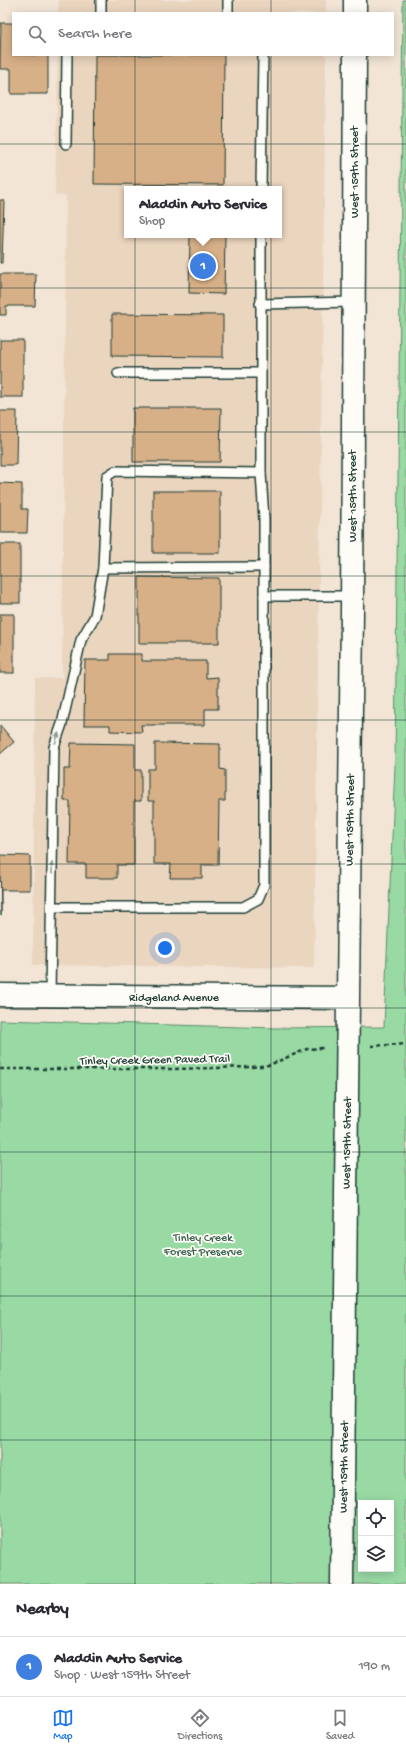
<!DOCTYPE html>
<meta charset="utf-8">
<style>
body{margin:0;font-family:"Gochi Hand",sans-serif;background:#f7f7f7;color:#2b2b33}
.controls{position:absolute;right:12px;bottom:12px;display:grid;overflow:hidden;border-radius:0px;box-shadow:0 2px 10px #0003}
.controls button{width:36px;height:36px;display:grid;place-items:center;padding:0;border:0;border-bottom:1px solid #e1e1e2;background:#fff;color:#2b2b33;font:20px sans-serif}
.you{position:absolute;left:165px;top:948px;width:14px;height:14px;margin:-10px;border:3px solid #fff;border-radius:50%;background:#1a73e8;box-shadow:0 0 0 6px #1a73e833}
.badge{display:grid;place-items:center;width:26px;height:26px;border-radius:50%;background:#1a73e8;color:#fff;font-size:13px;font-weight:700}
.pin{position:absolute;translate:-50% -50%;border:2px solid #fff;box-shadow:0 1px 4px #0006}
.popup{position:absolute;left:124px;top:186px;width:158px;height:52px;box-sizing:border-box;display:grid;place-content:center;border-radius:0px;background:#fff;filter:drop-shadow(0 1px 3px #0005);font-size:13px;white-space:nowrap;color:#7c7c81}
.popup b{font-size:15px;color:#2b2b33}
.popup::after{content:'';position:absolute;left:50%;top:100%;margin-left:-8px;border:8px solid transparent;border-top-color:#fff}
.list{margin:0;padding:0;list-style:none}
h2{display:flex;justify-content:space-between;align-items:center;height:52px;margin:0;padding:0 16px;font-size:17px}
h2 small{font-size:13px;font-weight:400;color:#7c7c81}
.list li{display:grid;grid-template-columns:26px 1fr auto;gap:12px;align-items:center;box-sizing:border-box;height:60px;padding:0 16px;border-top:1px solid #e1e1e2}
.list b{display:block;font-size:15px;white-space:nowrap}
.list p{margin:0;font-size:13px;white-space:nowrap;color:#7c7c81}
.list em{font-size:13px;font-style:normal;color:#7c7c81}
.icon{flex:none;width:22px;height:22px;fill:none;stroke:currentColor;stroke-width:2;stroke-linecap:round;stroke-linejoin:round}
.map{position:relative;flex:none;width:406px;height:1584px;overflow:hidden}
.search{position:absolute;background:#fff;box-shadow:0 2px 10px #0003;left:12px;right:12px;top:12px;height:44px;display:flex;align-items:center;gap:10px;box-sizing:border-box;padding:0 14px;border-radius:0px;color:#7c7c81;font-size:15px}
.sheet{height:112px;background:#fff}
nav{display:flex;justify-content:space-around;align-items:center;box-sizing:border-box;height:56px;border-top:1px solid #e1e1e2;background:#fff;font-size:11px;color:#7c7c81}
nav a{display:grid;justify-items:center;gap:2px}
nav .on{color:#1a73e8}
.map>svg:first-child{display:block}
</style>
<div class="map">
<svg width="406" height="1584" viewBox="0 0 406 1584">
<rect width="100%" height="100%" fill="#f2e5d6"/>
<filter id="ink" filterUnits="userSpaceOnUse"><feTurbulence type="fractalNoise" baseFrequency=".025" numOctaves="2"/><feDisplacementMap in="SourceGraphic" scale="8" xChannelSelector="R" yChannelSelector="G"/><feConvolveMatrix kernelMatrix="1 2 1 2 8 2 1 2 1" color-interpolation-filters="sRGB"/></filter>
<g filter="url(#ink)">
<g fill="#ead5bf" fill-rule="evenodd">
<polygon points="59,0 326,0 326,13 58,13"/>
<path d="M58 55H326L314 968 33 965 35 678H62L66 196 55 195ZM127 189H279V235H127Z"/>
</g>
<path fill="#99daa4" stroke="#5c8c6c" fill-rule="evenodd" d="M403 0H406V1584H0V1020L276 1028 384 1027 395 766ZM361 1503H391V1569H361Z"/>
<g fill="#d7b088" stroke="#1f3d34">
<polygon points="1,23 13,23 13,55 48,55 48,94 11,94 11,69 0,69"/>
<polygon points="95,55 224,55 223,185 94,184"/>
<polygon points="0,200 4,200 2,263 0,263"/>
<polygon points="190,235 225,235 224,294 189,293"/>
<polygon points="0,274 36,274 35,306 6,306 6,315 0,315"/>
<polygon points="112,314 223,315 223,357 112,356"/>
<rect x="0" y="340" width="23" height="57"/>
<polygon points="133,408 221,408 220,462 133,462"/>
<polygon points="0,411 17,411 16,465 0,465"/>
<polygon points="0,483 22,484 22,509 28,509 27,533 0,533"/>
<rect x="153" y="491" width="67" height="62"/>
<rect x="0" y="544" width="20" height="59"/>
<polygon points="139,577 219,578 219,643 139,643"/>
<rect x="0" y="614" width="14" height="59"/>
<polygon points="110,654 142,654 142,661 206,661 206,678 218,677 218,709 205,709 205,725 141,725 142,732 110,731 110,725 84,725 85,660 110,660"/>
<polygon points="0,725 14,742 0,754"/>
<polygon points="71,743 135,744 135,770 141,770 141,801 134,801 134,865 117,865 117,878 86,878 86,864 69,864 70,801 64,801 64,769 70,769"/>
<polygon points="155,743 220,744 220,769 225,770 225,801 219,801 218,865 202,865 202,878 170,878 171,864 154,864 154,801 148,801 148,769 155,769"/>
<polygon points="0,855 30,856 30,890 1,890 1,916"/>
</g>
<g fill="none" stroke-linecap="round" stroke-linejoin="round">
<g stroke="#1f3d34" stroke-width="12">
<g id="lane">
<polyline points="101,13 101,0"/>
<polyline points="228,13 228,0"/>
<polyline points="66,144 67,55"/>
<polyline points="261,189 263,55"/>
<polyline points="260,304 354,302"/>
<polyline points="118,373 260,373"/>
<polyline points="103,568 264,567"/>
<polyline points="264,596 352,596"/>
<polyline points="52,907 243,907 258,899 264,885 264,519 261,473"/>
<polyline points="50,995 54,747 62,724 81,640 95,616 103,568 107,476 115,471 261,473 261,235"/>
</g>
</g>
<g stroke="#1f3d34" stroke-width="25">
<polyline id="secondary" points="0,995 347,998"/>
</g>
<g stroke="#1f3d34" stroke-width="25">
<g id="primary">
<polyline points="355,13 355,0"/>
<polyline points="342,1584 352,610 355,55"/>
</g>
</g>
<g stroke="#1f3d34" stroke-width="2.5" stroke-dasharray="4 3" stroke-linecap="butt">
<polyline points="371,1046 406,1044"/>
<polyline points="0,1069 174,1069 252,1067 269,1065 307,1049 324,1048"/>
</g>
<use href="#lane" stroke="#fdfcf7" stroke-width="9"/>
<use href="#secondary" stroke="#fdfcf7" stroke-width="22"/>
<use href="#primary" stroke="#fdfcf7" stroke-width="22"/>
</g>
<defs><path id="oneway-solid" d="M-6-.8H1V-3.2L6.5 0L1 3.2V.8H-6Z"/></defs>
<g fill="#8e9c96">
<use href="#oneway-solid" transform="translate(57 738) rotate(-71)"/>
<use href="#oneway-solid" transform="translate(52 868) rotate(-89)"/>
</g>
</g>
<path fill="none" stroke="#1f3d34" stroke-width="1" stroke-opacity="0.55" d="M135 0V13M271 0V13M135 55V1584M271 55V1584M0 144H406M0 288H406M0 432H406M0 576H406M0 720H406M0 864H406M0 1008H406M0 1152H406M0 1296H406M0 1440H406"/>
<g text-anchor="middle" stroke-width="3.5" stroke-linejoin="round" paint-order="stroke">
<g font-size="12" fill="#1f3d34" stroke="#fdfcf7">
<text transform="translate(354 172) rotate(-90)" y="4">West 159th Street</text>
<text transform="translate(352 496) rotate(-90)" y="4">West 159th Street</text>
<text transform="translate(349 820) rotate(-89)" y="4">West 159th Street</text>
<text x="174" y="1001">Ridgeland Avenue</text>
<text transform="translate(155 1059) rotate(-1)" y="4">Tinley Creek Green Paved Trail</text>
<text transform="translate(346 1143) rotate(-89)" y="4">West 159th Street</text>
<text transform="translate(343 1467) rotate(-89)" y="4">West 159th Street</text>
</g>
<g font-size="12" fill="#3e6450" stroke="#fdfcf7">
<text x="203" y="1241">Tinley Creek<tspan x="203" dy="14">Forest Preserve</tspan></text>
</g>
</g>
</svg>
<div class="controls">
<button><svg class="icon" aria-label="locate" viewBox="0 0 24 24"><circle cx="12" cy="12" r="6"/><path d="M12 2v4M12 18v4M2 12h4M18 12h4"/></svg></button>
<button><svg class="icon" aria-label="layers" viewBox="0 0 24 24"><path d="M12 4l9 5-9 5-9-5zM3 14l9 5 9-5"/></svg></button>
</div>
<div class="you"></div>
<div class="pin badge" style="left:203px;top:266px;background:#3f7fe0">1</div>
<div class="popup"><b>Aladdin Auto Service</b>Shop</div>
<div class="search"><svg class="icon" aria-label="search" viewBox="0 0 24 24"><circle cx="10" cy="10" r="6"/><path d="M15 15l6 6"/></svg>Search here</div>
</div>
<section class="sheet">
<h2>Nearby<small></small></h2>
<ul class="list">
<li><span class="badge" style="background:#3f7fe0">1</span><div><b>Aladdin Auto Service</b><p>Shop · West 159th Street</p></div><em>190 m</em></li>
</ul>
</section>
<nav>
<a class="on"><svg class="icon" aria-label="map" viewBox="0 0 24 24"><path d="M3 6l6-2 6 2 6-2v14l-6 2-6-2-6 2zM9 4v14M15 6v14"/></svg>Map</a>
<a><svg class="icon" aria-label="directions" viewBox="0 0 24 24"><path d="M12 3l9 9-9 9-9-9zM9 14v-3h6M13 9l2 2-2 2"/></svg>Directions</a>
<a><svg class="icon" aria-label="saved" viewBox="0 0 24 24"><path d="M7 4h10v16l-5-4-5 4z"/></svg>Saved</a>
</nav>
